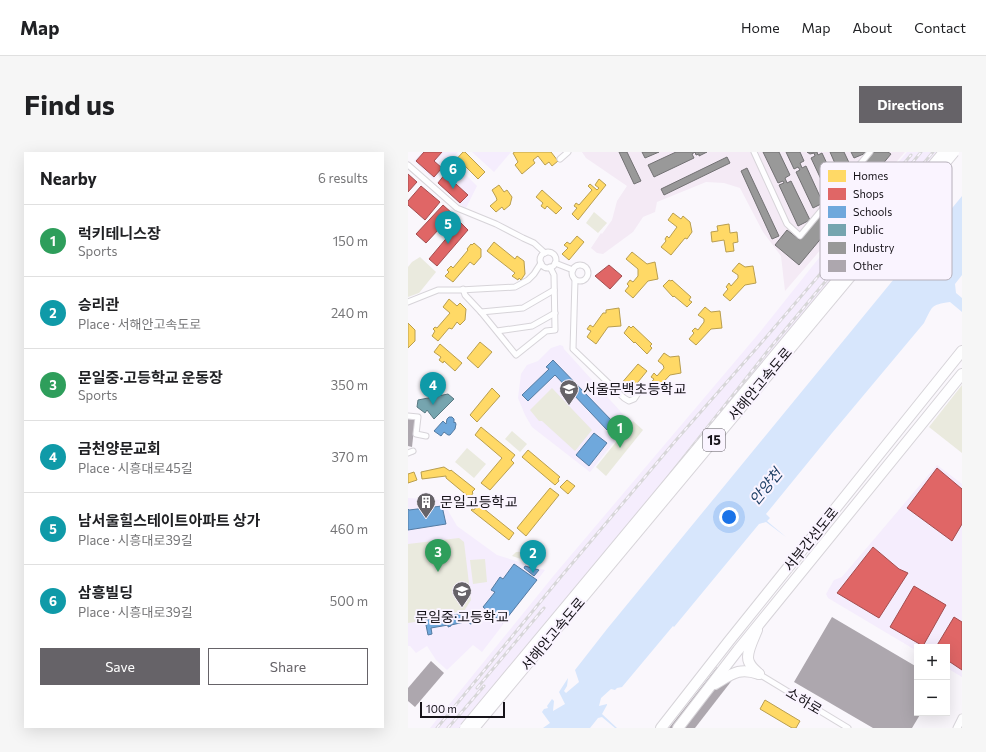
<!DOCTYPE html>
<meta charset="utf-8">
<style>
body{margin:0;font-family:Commissioner,"Noto Sans KR",sans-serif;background:#f6f6f6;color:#202124}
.controls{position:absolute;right:12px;bottom:12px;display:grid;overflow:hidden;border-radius:0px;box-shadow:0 4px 16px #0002}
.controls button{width:36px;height:36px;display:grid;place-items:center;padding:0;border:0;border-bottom:1px solid #e0e0e0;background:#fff;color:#202124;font:20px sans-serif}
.scale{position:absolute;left:12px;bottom:10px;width:85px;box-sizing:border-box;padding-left:4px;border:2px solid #161319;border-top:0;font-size:11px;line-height:14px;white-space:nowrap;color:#161319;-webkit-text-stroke:3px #faf4ff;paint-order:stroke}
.you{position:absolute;left:321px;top:365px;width:14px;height:14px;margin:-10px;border:3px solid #fff;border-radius:50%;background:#1a73e8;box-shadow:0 0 0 6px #1a73e833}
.badge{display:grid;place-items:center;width:26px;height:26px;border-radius:50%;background:#666368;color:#fff;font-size:13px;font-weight:700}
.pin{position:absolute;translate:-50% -33px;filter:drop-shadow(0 1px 2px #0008)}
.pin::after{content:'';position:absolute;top:21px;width:14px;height:12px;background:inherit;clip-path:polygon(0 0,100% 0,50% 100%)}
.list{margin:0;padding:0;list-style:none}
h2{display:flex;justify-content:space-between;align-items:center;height:52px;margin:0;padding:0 16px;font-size:17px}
h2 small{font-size:13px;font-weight:400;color:#757577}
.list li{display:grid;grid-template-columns:26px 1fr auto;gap:12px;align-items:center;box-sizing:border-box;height:72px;padding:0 16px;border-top:1px solid #e0e0e0}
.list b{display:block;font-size:15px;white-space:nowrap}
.list p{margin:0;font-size:13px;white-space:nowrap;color:#757577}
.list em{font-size:13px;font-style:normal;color:#757577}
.actions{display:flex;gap:8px;padding:12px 16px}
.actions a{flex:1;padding:9px 0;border:1px solid #666368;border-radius:0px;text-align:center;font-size:14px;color:#666368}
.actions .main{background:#666368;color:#fff}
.map{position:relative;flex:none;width:554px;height:576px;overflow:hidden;border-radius:0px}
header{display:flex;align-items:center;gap:24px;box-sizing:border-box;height:56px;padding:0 20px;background:#fff;border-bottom:1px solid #e0e0e0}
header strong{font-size:19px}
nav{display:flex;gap:22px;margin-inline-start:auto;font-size:14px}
.intro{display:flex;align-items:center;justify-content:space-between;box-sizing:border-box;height:96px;padding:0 24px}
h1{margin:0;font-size:28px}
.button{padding:10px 18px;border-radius:0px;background:#666368;color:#fff;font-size:14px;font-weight:700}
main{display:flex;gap:24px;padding:0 24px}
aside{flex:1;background:#fff;border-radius:0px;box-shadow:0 4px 16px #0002}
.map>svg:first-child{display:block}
</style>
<header>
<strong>Map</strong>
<nav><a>Home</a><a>Map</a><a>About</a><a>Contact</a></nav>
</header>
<div class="intro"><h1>Find us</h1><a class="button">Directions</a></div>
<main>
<aside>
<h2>Nearby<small>6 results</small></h2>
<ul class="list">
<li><span class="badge" style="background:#2e9e5b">1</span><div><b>럭키테니스장</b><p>Sports</p></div><em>150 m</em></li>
<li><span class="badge" style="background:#0f9aa8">2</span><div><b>승리관</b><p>Place · 서해안고속도로</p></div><em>240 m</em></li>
<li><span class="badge" style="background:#2e9e5b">3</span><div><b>문일중·고등학교 운동장</b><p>Sports</p></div><em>350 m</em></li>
<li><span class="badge" style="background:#0f9aa8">4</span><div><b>금천양문교회</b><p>Place · 시흥대로45길</p></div><em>370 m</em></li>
<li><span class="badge" style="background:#0f9aa8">5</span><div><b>남서울힐스테이트아파트 상가</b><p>Place · 시흥대로39길</p></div><em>460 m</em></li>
<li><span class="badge" style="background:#0f9aa8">6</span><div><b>삼흥빌딩</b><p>Place · 시흥대로39길</p></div><em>500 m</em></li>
</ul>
<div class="actions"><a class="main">Save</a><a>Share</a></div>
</aside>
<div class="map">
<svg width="554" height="576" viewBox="0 0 554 576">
<rect width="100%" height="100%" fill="#faf7fc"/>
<g fill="#f5edfd">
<polygon points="14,0 50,0 26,28 6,9"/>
<polygon points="64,0 103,0 86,20"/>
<polygon points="499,0 531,0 60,576 22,576 147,422 352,180 446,62"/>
<polygon points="41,17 49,23 55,20 69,34 58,56 55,55 29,30"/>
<polygon points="152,193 155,194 156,197 222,270 182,320 124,275 117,263 110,246 113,222 119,213 130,209 143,196"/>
<polygon points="529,313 554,332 554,525 539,516 539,495 509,495 509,499 420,446 418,442 426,428 434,425"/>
<polygon points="0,346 34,348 49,374 89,403 137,418 74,500 65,493 39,518 28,508 19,494 8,501 2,494 0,494"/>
</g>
<polygon fill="#f4eaf5" points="174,0 497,0 377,139 373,104 355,80 332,36 316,31 298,30 249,50 247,60 235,65 225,80 195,102 189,101 183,96 193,81 194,82 204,68 209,49 219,34 178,6"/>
<g fill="#eaeade">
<polygon points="186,60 199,71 190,81 178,71"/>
<polygon points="12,105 28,120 11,141 0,145 0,115 4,110"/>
<polygon points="554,233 554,301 521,275"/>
<polygon points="144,236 184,278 167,299 134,269 131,269 122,258"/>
<polygon points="225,269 235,278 198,324 188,315"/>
<polygon points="104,279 119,292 112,300 97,287"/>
<polygon points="59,296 78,312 66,326 47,310"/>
<polygon points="51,386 56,390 63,448 56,459 13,466 14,469 0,471 0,392"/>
<polygon points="130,395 135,399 125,411 104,404 108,400 126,399"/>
<polygon points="77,407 79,430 65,432 62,408"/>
</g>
<path fill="#d7e6fc" d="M554 44V123L547 132 548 141 554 146V160L542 150C522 153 525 154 516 171L424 281 358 362 362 366 359 369 378 385 358 370 351 372 266 475 265 474 214 535 209 536 207 538 203 537 193 546 191 554 199 552V553L194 562 209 576H207L194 565 190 566 182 576H135L142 571 134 560 136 557 140 556 139 554 144 547 146 549 145 559 157 552 151 540 160 526 159 534 156 539 158 541 171 530 167 518 199 477Z"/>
<g fill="#ffd966" stroke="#b99e4f">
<polygon points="55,0 57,0 77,20 70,27 56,13 51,18 44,12"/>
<polygon points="107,0 143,0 150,9 144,14 141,10 137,13 130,4 125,8 127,11 114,22 107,13 110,10 105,1"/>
<polygon points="191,27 198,33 170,68 164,62 169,56 166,54 168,51 171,53 184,38 180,34 182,32 189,38 191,36 187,33"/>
<polygon points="91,33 96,40 99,38 104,45 102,53 96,58 94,55 88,60 82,54 89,48 88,45 84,38"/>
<polygon points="134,38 154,56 148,62 139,54 137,57 133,54 135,51 128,45"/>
<polygon points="265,61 273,67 275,64 282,70 284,80 279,87 277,86 263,103 253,95 258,89 257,87 259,84 261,86 269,75 260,68"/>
<polygon points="321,72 322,81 329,80 330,90 325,91 326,99 318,100 316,88 304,90 303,80 310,79 309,74"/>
<polygon points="169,84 176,90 161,108 154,102 160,96 156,93 159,90 162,92"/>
<polygon points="86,90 107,107 109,104 116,109 117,122 113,128 111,126 110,128 104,124 107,121 79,99"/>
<polygon points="66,91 73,97 73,105 66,113 62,110 45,130 37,124 41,120 39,118 43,114 45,116 60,98 59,97 63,92 64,93"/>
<polygon points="224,100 239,112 247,110 250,127 240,129 225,146 217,139 221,134 219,132 222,128 225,130 230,124 230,117 218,107"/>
<polygon points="331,111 337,115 345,114 348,131 337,133 322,149 315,143 320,137 318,135 321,131 323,134 330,126 330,123 324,119"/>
<polygon points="261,128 263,129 264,128 283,145 281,148 284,150 279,155 266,144 265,145 255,134"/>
<polygon points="41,147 49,154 52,151 58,157 57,168 52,173 49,170 44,177 41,176 30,189 24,184 27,179 25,177 27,175 29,176 42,161 35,155"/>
<polygon points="297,155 303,160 312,159 314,176 303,177 288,193 281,187 286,181 284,179 287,176 290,178 296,170 296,167 290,163"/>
<polygon points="211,156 213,174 200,175 188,192 179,185 183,179 179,177 182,173 185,175 195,161 198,161 198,158"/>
<polygon points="0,171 7,178 7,189 0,196"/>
<polygon points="221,174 223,176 225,174 244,192 242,194 244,196 239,202 227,190 226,191 216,181"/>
<polygon points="72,190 84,200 70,216 59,206"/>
<polygon points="32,192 54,211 47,219 36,209 35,211 31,208 33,205 26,200"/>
<polygon points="256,201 262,205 271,204 273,221 262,223 247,239 241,233 246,227 243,225 246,221 249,224 256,216 255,213 250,209"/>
<polygon points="230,212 239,219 221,241 212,233"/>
<polygon points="84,236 92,244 69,270 62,263"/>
<polygon points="73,275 107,303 103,308 106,311 82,338 73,331 94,306 67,283"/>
<polygon points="120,298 152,325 150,327 151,329 147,333 114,305"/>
<polygon points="36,315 42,319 43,318 67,337 64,340 65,341 62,346 38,326 38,324 14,327 13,320"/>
<polygon points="6,320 9,328 0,331 0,322"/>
<polygon points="159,328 167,334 160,342 152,335"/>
<polygon points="142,336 151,343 118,384 109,376"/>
<polygon points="70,352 106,381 101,388 63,358 64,357 66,358"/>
<polygon points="357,548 392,569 388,576 384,576 352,557"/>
</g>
<g fill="#e06666" stroke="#a34d4f">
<polygon points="16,0 34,0 26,9 34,16 26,25 8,9"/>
<polygon points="0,22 9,30 0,40"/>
<polygon points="37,22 60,43 52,51 30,31"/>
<polygon points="13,34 32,50 17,68 0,53 0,49"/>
<polygon points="35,53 45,62 18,91 8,82"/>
<polygon points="52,70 60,78 29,114 21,107"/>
<polygon points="201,113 214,124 202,137 187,124"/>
<polygon points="529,316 554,337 554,372 544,389 499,356"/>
<polygon points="465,395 491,417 500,421 471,466 429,441"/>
<polygon points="506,434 538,453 515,494 482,475"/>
<polygon points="546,465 554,470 554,518 539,508 539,495 528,495"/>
</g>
<g fill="#6fa8dc" stroke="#547ba2">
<polygon points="145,208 206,271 199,278 147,223 120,249 114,243 141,217 138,215"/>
<polygon points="41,265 44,265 46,267 46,271 47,270 48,272 47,277 42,283 40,283 36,280 33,284 26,279 35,269 38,272 39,267"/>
<polygon points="186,281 199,291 181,314 168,303"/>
<polygon points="34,354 38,372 0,378 0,357 1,358"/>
<polygon points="106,412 129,428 95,471 75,455 87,440 83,438 92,425 95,427"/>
<polygon points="117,414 131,418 126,424 116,416"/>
<polygon points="68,459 70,470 62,472 61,469 43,473 43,474 40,475 40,473 23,476 24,482 20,483 17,468"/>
</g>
<polygon fill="#76a5af" stroke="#597982" points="40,242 46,247 26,267 19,258 17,261 9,255 10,248"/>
<g fill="#999" stroke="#727173">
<polygon points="211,0 219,0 233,29 226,32"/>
<polygon points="234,0 251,0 237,6"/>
<polygon points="268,0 299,0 291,4 291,2 288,3 287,0 284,2 286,6 246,25 240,13"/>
<polygon points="355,0 371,0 382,23 377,26 379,31 383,29 402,68 390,74 371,33 376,31 375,29 370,31"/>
<polygon points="378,0 392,0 396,9 392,11 394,16 398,14 415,51 405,56 388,20 392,18 390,15 386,17"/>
<polygon points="399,0 409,0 410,3 414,1 430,35 419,40 403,6 407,4 406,1 402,2"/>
<polygon points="422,0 436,0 444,17 432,23"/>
<polygon points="443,0 457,0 458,1 446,6"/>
<polygon points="465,0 480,0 483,2 391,113 367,93 379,78 392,88"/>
<polygon points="319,5 322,11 256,43 253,37"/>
<polygon points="339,16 371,84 364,87 333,19"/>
</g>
<g fill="#ada7ae">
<polygon points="0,267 7,268 4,295 0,294"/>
<polygon points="424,465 509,515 509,561 513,561 504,576 465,576 386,530"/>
<polygon points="23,509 36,521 7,555 0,549 0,536"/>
<polygon points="309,515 325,527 287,576 261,576"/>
</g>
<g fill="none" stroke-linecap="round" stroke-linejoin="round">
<g stroke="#d7d4d9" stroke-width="7">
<g id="street">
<polyline points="346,0 379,72 392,84 462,0"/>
<polyline points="152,7 160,0"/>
<polyline points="0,13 49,56 88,72 115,86 126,91 137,101"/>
<circle cx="140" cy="108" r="8"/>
<polyline points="147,111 165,118"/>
<circle cx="172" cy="121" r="8"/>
<polyline points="167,128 165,197 216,246 221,249 226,247 230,241"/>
<polyline points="55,137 57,143 73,160 108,203 138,179 147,178 146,123 142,115"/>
<polyline points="0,150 30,138 52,138 107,135 120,128 126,122 133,111"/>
<polyline points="73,160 115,156 146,138"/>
<polyline points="89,179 124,174 147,161"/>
<polyline points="0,264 10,265 8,282 18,284"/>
<polyline points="0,301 5,299"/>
<polyline points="351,522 440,576"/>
</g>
</g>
<g stroke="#d7d4d9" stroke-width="9">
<polyline id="secondary" points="549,576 554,566"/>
</g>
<g stroke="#d7d4d9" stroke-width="12">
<g id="highway">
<path d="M349 478C346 486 337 502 341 510 343 515 348 519 351 522"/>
<path d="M307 532C324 522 331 515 351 522"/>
<polyline points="253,576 321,489 554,199"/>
<polyline points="270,576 330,498 554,222"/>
</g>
</g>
<use href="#street" stroke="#fefeff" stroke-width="5"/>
<use href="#secondary" stroke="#fefeff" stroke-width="7"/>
<use href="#highway" stroke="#fefeff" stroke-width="10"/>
<g stroke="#d7d6d8" stroke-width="3">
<g id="rail">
<polyline points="421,102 503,3"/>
<polyline points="69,536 136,456"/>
<polyline points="29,576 151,427 269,287 354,190 454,73 513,0"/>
<polyline points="40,576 76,534"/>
<polyline points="53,576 204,396 362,196 525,0"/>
</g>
</g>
<use href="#rail" stroke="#faf4ff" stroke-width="1.5" stroke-dasharray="4.5" stroke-linecap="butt"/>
<g stroke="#d7d4d9" stroke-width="12" stroke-linecap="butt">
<g id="highway-bridge">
<polyline points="57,576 536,0"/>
<polyline points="66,576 546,0"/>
</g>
</g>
<use href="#highway-bridge" stroke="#fefeff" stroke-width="10"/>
</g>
<defs>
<g id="school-pin" transform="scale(1)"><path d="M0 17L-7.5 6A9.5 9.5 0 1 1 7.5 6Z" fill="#666368" stroke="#faf4ff"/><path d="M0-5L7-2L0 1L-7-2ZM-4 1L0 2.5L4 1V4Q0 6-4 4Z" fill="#fff"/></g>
<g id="building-pin" transform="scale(1)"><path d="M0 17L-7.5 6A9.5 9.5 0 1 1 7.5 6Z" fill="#666368" stroke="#faf4ff"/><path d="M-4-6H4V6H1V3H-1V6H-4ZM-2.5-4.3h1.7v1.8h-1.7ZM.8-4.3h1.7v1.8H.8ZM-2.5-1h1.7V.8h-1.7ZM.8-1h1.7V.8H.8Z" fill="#fff"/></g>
</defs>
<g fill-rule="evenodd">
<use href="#school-pin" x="161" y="237"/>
<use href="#building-pin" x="18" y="350"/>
<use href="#school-pin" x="54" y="439"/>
</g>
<g text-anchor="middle" stroke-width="4" stroke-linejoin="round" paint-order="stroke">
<rect fill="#faf4ff" stroke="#5a565e" stroke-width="1" x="295" y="277" width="22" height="22" rx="3"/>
<g font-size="13" font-weight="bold" fill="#161319">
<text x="306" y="293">15</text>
</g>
<g font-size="14" fill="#161319" stroke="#faf4ff">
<text transform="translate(352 232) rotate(-50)" y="5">서해안고속도로</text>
<text transform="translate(403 387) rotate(-51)" y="5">서부간선도로</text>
<text transform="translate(145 482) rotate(-50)" y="5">서해안고속도로</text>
<text transform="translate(396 549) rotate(31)" y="5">소하로</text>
</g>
<g font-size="14" fill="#161319" stroke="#faf4ff" text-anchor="start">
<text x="175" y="242">서울문백초등학교</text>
<text x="32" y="355">문일고등학교</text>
<text x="54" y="470" text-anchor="middle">문일중·고등학교</text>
</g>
<g font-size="15" font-style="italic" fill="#1f4066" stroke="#faf4ff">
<text transform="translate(358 335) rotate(-51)" y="5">안양천</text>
</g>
</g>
<rect x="412" y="10" width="132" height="118" rx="6" fill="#faf4ff" stroke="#b6b0ba" stroke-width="1"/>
<rect x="420" y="18" width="18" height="12" fill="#ffd966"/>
<rect x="420" y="36" width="18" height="12" fill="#e06666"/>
<rect x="420" y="54" width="18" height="12" fill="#6fa8dc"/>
<rect x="420" y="72" width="18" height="12" fill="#76a5af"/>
<rect x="420" y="90" width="18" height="12" fill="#999"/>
<rect x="420" y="108" width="18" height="12" fill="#ada7ae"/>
<g font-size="11" fill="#161319">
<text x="445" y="28">Homes</text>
<text x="445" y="46">Shops</text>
<text x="445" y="64">Schools</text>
<text x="445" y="82">Public</text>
<text x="445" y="100">Industry</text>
<text x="445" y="118">Other</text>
</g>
</svg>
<div class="controls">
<button>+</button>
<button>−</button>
</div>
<div class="scale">100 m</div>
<div class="you"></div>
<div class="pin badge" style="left:212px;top:296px;background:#2e9e5b">1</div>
<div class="pin badge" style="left:125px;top:421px;background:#0f9aa8">2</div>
<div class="pin badge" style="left:30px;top:420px;background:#2e9e5b">3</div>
<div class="pin badge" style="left:25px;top:253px;background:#0f9aa8">4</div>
<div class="pin badge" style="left:40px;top:92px;background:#0f9aa8">5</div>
<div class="pin badge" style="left:45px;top:37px;background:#0f9aa8">6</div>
</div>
</main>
